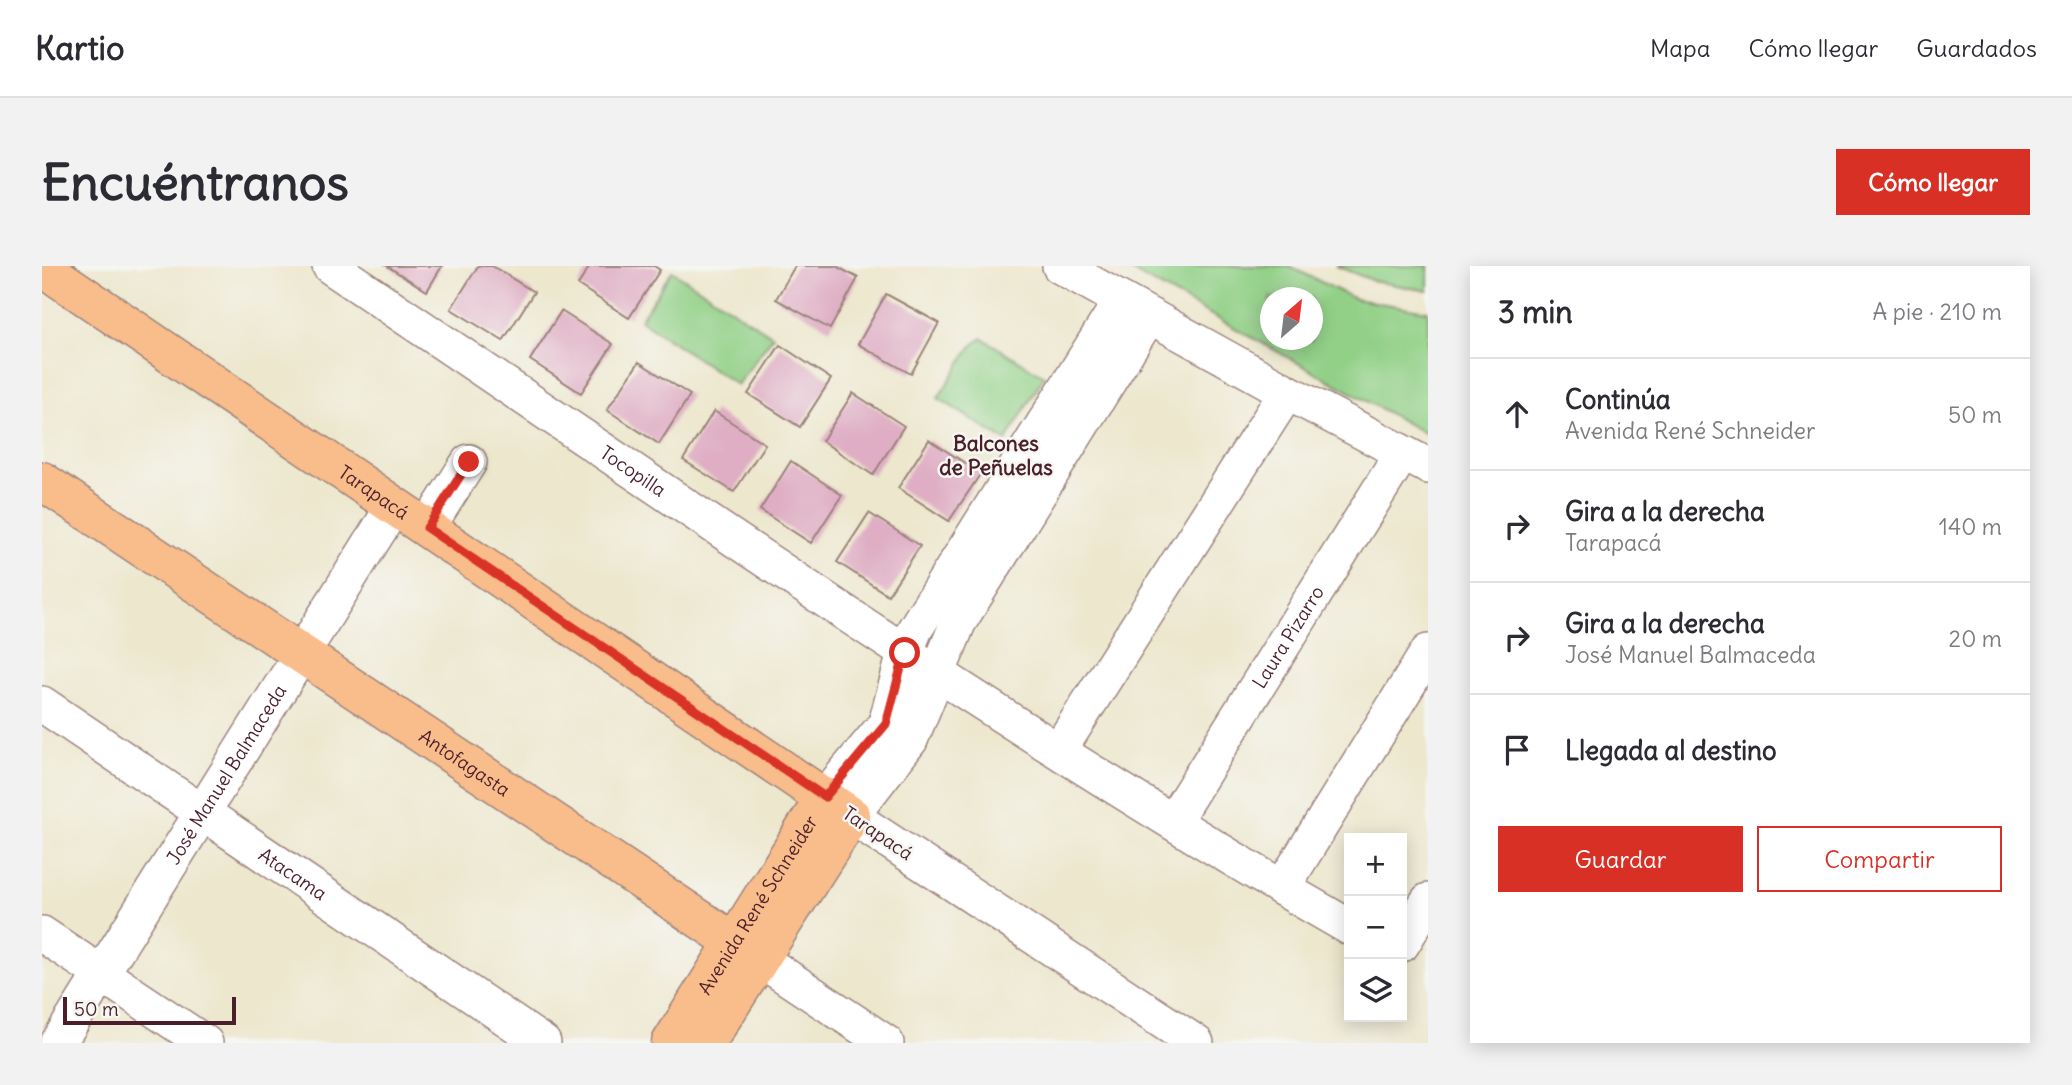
<!DOCTYPE html>
<html lang="es">
<meta charset="utf-8">
<style>
body{margin:0;font-family:Delius,sans-serif;background:#f2f2f3;color:#2b2b33}
.controls{position:absolute;right:21px;bottom:21px;display:grid;overflow:hidden;border-radius:0px;box-shadow:0 4px 18px #0003}
.controls button{width:63px;height:63px;display:grid;place-items:center;padding:0;border:0;border-bottom:2px solid #e1e1e2;background:#fff;color:#2b2b33;font:35px sans-serif}
.compass{position:absolute;left:1218px;top:21px;width:63px;height:63px;border-radius:50%;background:#fff;box-shadow:0 4px 18px #0003;rotate:28deg}
.scale{position:absolute;left:21px;bottom:18px;width:173px;box-sizing:border-box;padding-left:7px;border:4px solid #4a1f2b;border-top:0;font-size:19px;line-height:24px;white-space:nowrap;color:#4a1f2b;-webkit-text-stroke:5px #f6f6f2;paint-order:stroke}
.stop{position:absolute;width:21px;height:21px;margin:-16px;border:5px solid #d93025;border-radius:50%;background:#fff}
.stop.end{background:#d93025;border-color:#fff;box-shadow:0 2px 7px #0008}
.list{margin:0;padding:0;list-style:none}
h2{display:flex;justify-content:space-between;align-items:center;height:91px;margin:0;padding:0 28px;font-size:30px}
h2 small{font-size:23px;font-weight:400;color:#7c7c81}
.list li{display:grid;grid-template-columns:46px 1fr auto;gap:21px;align-items:center;box-sizing:border-box;height:112px;padding:0 28px;border-top:2px solid #e1e1e2}
.list b{display:block;font-size:26px;white-space:nowrap}
.list p{margin:0;font-size:23px;white-space:nowrap;color:#7c7c81}
.list em{font-size:23px;font-style:normal;color:#7c7c81}
.actions{display:flex;gap:14px;padding:21px 28px}
.actions a{flex:1;padding:16px 0;border:2px solid #d93025;border-radius:0px;text-align:center;font-size:24px;color:#d93025}
.actions .main{background:#d93025;color:#fff}
.icon{flex:none;width:38px;height:38px;fill:none;stroke:currentColor;stroke-width:2;stroke-linecap:round;stroke-linejoin:round}
.map{position:relative;flex:none;width:1386px;height:777px;overflow:hidden;border-radius:0px}
header{display:flex;align-items:center;gap:42px;box-sizing:border-box;height:98px;padding:0 35px;background:#fff;border-bottom:2px solid #e1e1e2}
header strong{font-size:33px}
nav{display:flex;gap:38px;margin-inline-start:auto;font-size:24px}
.intro{display:flex;align-items:center;justify-content:space-between;box-sizing:border-box;height:168px;padding:0 42px}
h1{margin:0;font-size:49px}
.button{padding:18px 32px;border-radius:0px;background:#d93025;color:#fff;font-size:24px;font-weight:700}
main{display:flex;gap:42px;padding:0 42px}
aside{flex:1;background:#fff;border-radius:0px;box-shadow:0 4px 18px #0003}
.map>svg:first-child{display:block}
</style>
<header>
<strong>Kartio</strong>
<nav><a>Mapa</a><a>Cómo llegar</a><a>Guardados</a></nav>
</header>
<div class="intro"><h1>Encuéntranos</h1><a class="button">Cómo llegar</a></div>
<main>
<div class="map">
<svg width="1386" height="777" viewBox="0 0 1386 777">
<rect width="100%" height="100%" fill="#f6f6f2"/>
<filter id="ink" filterUnits="userSpaceOnUse"><feTurbulence type="fractalNoise" baseFrequency=".0143" numOctaves="2"/><feDisplacementMap in="SourceGraphic" scale="14" xChannelSelector="R" yChannelSelector="G"/><feConvolveMatrix kernelMatrix="1 2 1 2 8 2 1 2 1" color-interpolation-filters="sRGB"/></filter>
<filter id="wash" filterUnits="userSpaceOnUse"><feTurbulence type="fractalNoise" baseFrequency=".00686" numOctaves="4" result="noise"/><feDisplacementMap in="SourceGraphic" scale="28" xChannelSelector="R" yChannelSelector="G"/><feGaussianBlur stdDeviation="1.57" result="paint"/><feColorMatrix in="noise" values="0 0 0 0 0 0 0 0 0 0 0 0 0 0 0 0 0 1.4 0 .05"/><feComposite in="paint" operator="in"/></filter>
<g filter="url(#wash)">
<rect width="100%" height="100%" fill="#ede7cd"/>
<g fill="#92d087" stroke="#6e7859" stroke-width="2" fill-rule="evenodd">
<path d="M1081 0H1247L1313 33 1386 45V169ZM1228 32H1270V74H1228Z"/>
<polygon points="1294,0 1386,0 1386,25 1332,15"/>
<polygon points="630,5 731,70 695,119 598,54"/>
<polygon points="940,72 1002,110 964,175 896,132 929,81"/>
</g>
<g id="blocks">
<g fill="#dfaec4">
<polygon points="345,0 400,0 385,25"/>
<polygon points="436,0 450,0 492,26 461,75 409,43"/>
<polygon points="548,0 612,0 618,4 587,52 536,19"/>
<polygon points="753,0 794,0 816,12 788,63 734,33"/>
<polygon points="844,28 897,57 869,108 816,78"/>
<polygon points="519,45 571,78 539,127 488,94"/>
<polygon points="738,79 789,113 758,161 706,128"/>
<polygon points="597,96 648,129 617,178 565,144"/>
<polygon points="811,127 862,160 831,209 780,175"/>
<polygon points="672,145 723,178 692,226 641,194"/>
<polygon points="887,174 939,207 907,255 856,222"/>
<polygon points="749,195 800,229 769,277 718,244"/>
<polygon points="827,247 878,280 846,329 795,296"/>
</g>
</g>
</g>
<g filter="url(#ink)">
<use href="#blocks" fill-opacity="0" stroke="#9c837c" stroke-width="2"/>
<g fill="none" stroke-linecap="round" stroke-linejoin="round">
<g stroke="#9c837c" stroke-width="38">
<g id="minor">
<path id="s1" d="M288 0C624 226 956 459 1307 661"/>
<polyline points="1018,0 1245,126 1386,200"/>
<polyline points="1107,50 916,357 868,474 809,550 1154,777"/>
<polyline points="385,262 427,196"/>
<path id="s2" d="M0 438 501 777"/>
<polyline points="1017,484 1245,126"/>
<polyline points="783,531 844,458 863,387 873,363 1079,35"/>
<path id="s3" d="M1131 555 1360 188"/>
<polyline points="1240,622 1386,386"/>
<polyline points="0,668 163,777"/>
<polyline points="695,678 844,777"/>
<polyline points="1360,678 1386,635"/>
<path id="s4" d="M16 777 352 240"/>
</g>
</g>
<g stroke="#9c837c" stroke-width="41">
<g id="major">
<path id="s5" d="M0 1 809 550 664 777"/>
<path id="s6" d="M0 215 692 676"/>
<path id="s7" d="M629 777 783 531"/>
</g>
</g>
<use href="#minor" stroke="#fff" stroke-width="35"/>
<use href="#major" stroke="#f9bc8b" stroke-width="38"/>
</g>
</g>
<g fill="none" stroke-linecap="round" stroke-linejoin="round" filter="url(#ink)">
<polyline stroke="#d93025" stroke-width="9" points="427,196 385,262 783,531 844,458 863,387"/>
</g>
<g text-anchor="middle" stroke-width="5" stroke-linejoin="round" paint-order="stroke">
<g font-size="19" fill="#4a1f2b" stroke="#f6f6f2">
<text dy="7" stroke="none"><textPath href="#s1" startOffset="366">Tocopilla</textPath></text>
<text dy="7" stroke="none"><textPath href="#s5" startOffset="401">Tarapacá</textPath></text>
<text dy="7" stroke="none"><textPath href="#s3" startOffset="217">Laura Pizarro</textPath></text>
<text dy="7" stroke="none"><textPath href="#s6" startOffset="508">Antofagasta</textPath></text>
<text dy="7" stroke="none"><textPath href="#s4" startOffset="317">José Manuel Balmaceda</textPath></text>
<text transform="translate(836 567) rotate(34)" y="7">Tarapacá</text>
<text dy="7" stroke="none"><textPath href="#s2" startOffset="303">Atacama</textPath></text>
<text dy="7" stroke="none"><textPath href="#s7" startOffset="163">Avenida René Schneider</textPath></text>
</g>
<g font-size="21" font-weight="bold" fill="#4a1f2b" stroke="#f6f6f2">
<text x="954" y="185">Balcones<tspan x="954" dy="24">de Peñuelas</tspan></text>
</g>
</g>
</svg>
<div class="controls">
<button>+</button>
<button>−</button>
<button><svg class="icon" aria-label="layers" viewBox="0 0 24 24"><path d="M12 4l9 5-9 5-9-5zM3 14l9 5 9-5"/></svg></button>
</div>
<svg class="compass" viewBox="-18 -18 36 36"><path d="M0-13l5 13h-10z" fill="#e53935"/><path d="M0 13l5-13h-10z" fill="#7c7c81"/></svg>
<div class="scale">50 m</div>
<div class="stop" style="left:863px;top:387px"></div>
<div class="stop end" style="left:427px;top:196px"></div>
</div>
<aside>
<h2>3 min<small>A pie · 210 m</small></h2>
<ul class="list">
<li><svg class="icon" aria-label="ahead" viewBox="0 0 24 24"><path d="M12 20V5M6 11l6-6 6 6"/></svg><div><b>Continúa</b><p>Avenida René Schneider</p></div><em>50 m</em></li>
<li><svg class="icon" aria-label="right" viewBox="0 0 24 24"><path d="M7 20v-9h11M14 6l5 5-5 5"/></svg><div><b>Gira a la derecha</b><p>Tarapacá</p></div><em>140 m</em></li>
<li><svg class="icon" aria-label="right" viewBox="0 0 24 24"><path d="M7 20v-9h11M14 6l5 5-5 5"/></svg><div><b>Gira a la derecha</b><p>José Manuel Balmaceda</p></div><em>20 m</em></li>
<li><svg class="icon" aria-label="arrive" viewBox="0 0 24 24"><path d="M6 21V4h12l-3 4 3 4H6"/></svg><div><b>Llegada al destino</b></div></li>
</ul>
<div class="actions"><a class="main">Guardar</a><a>Compartir</a></div>
</aside>
</main>
